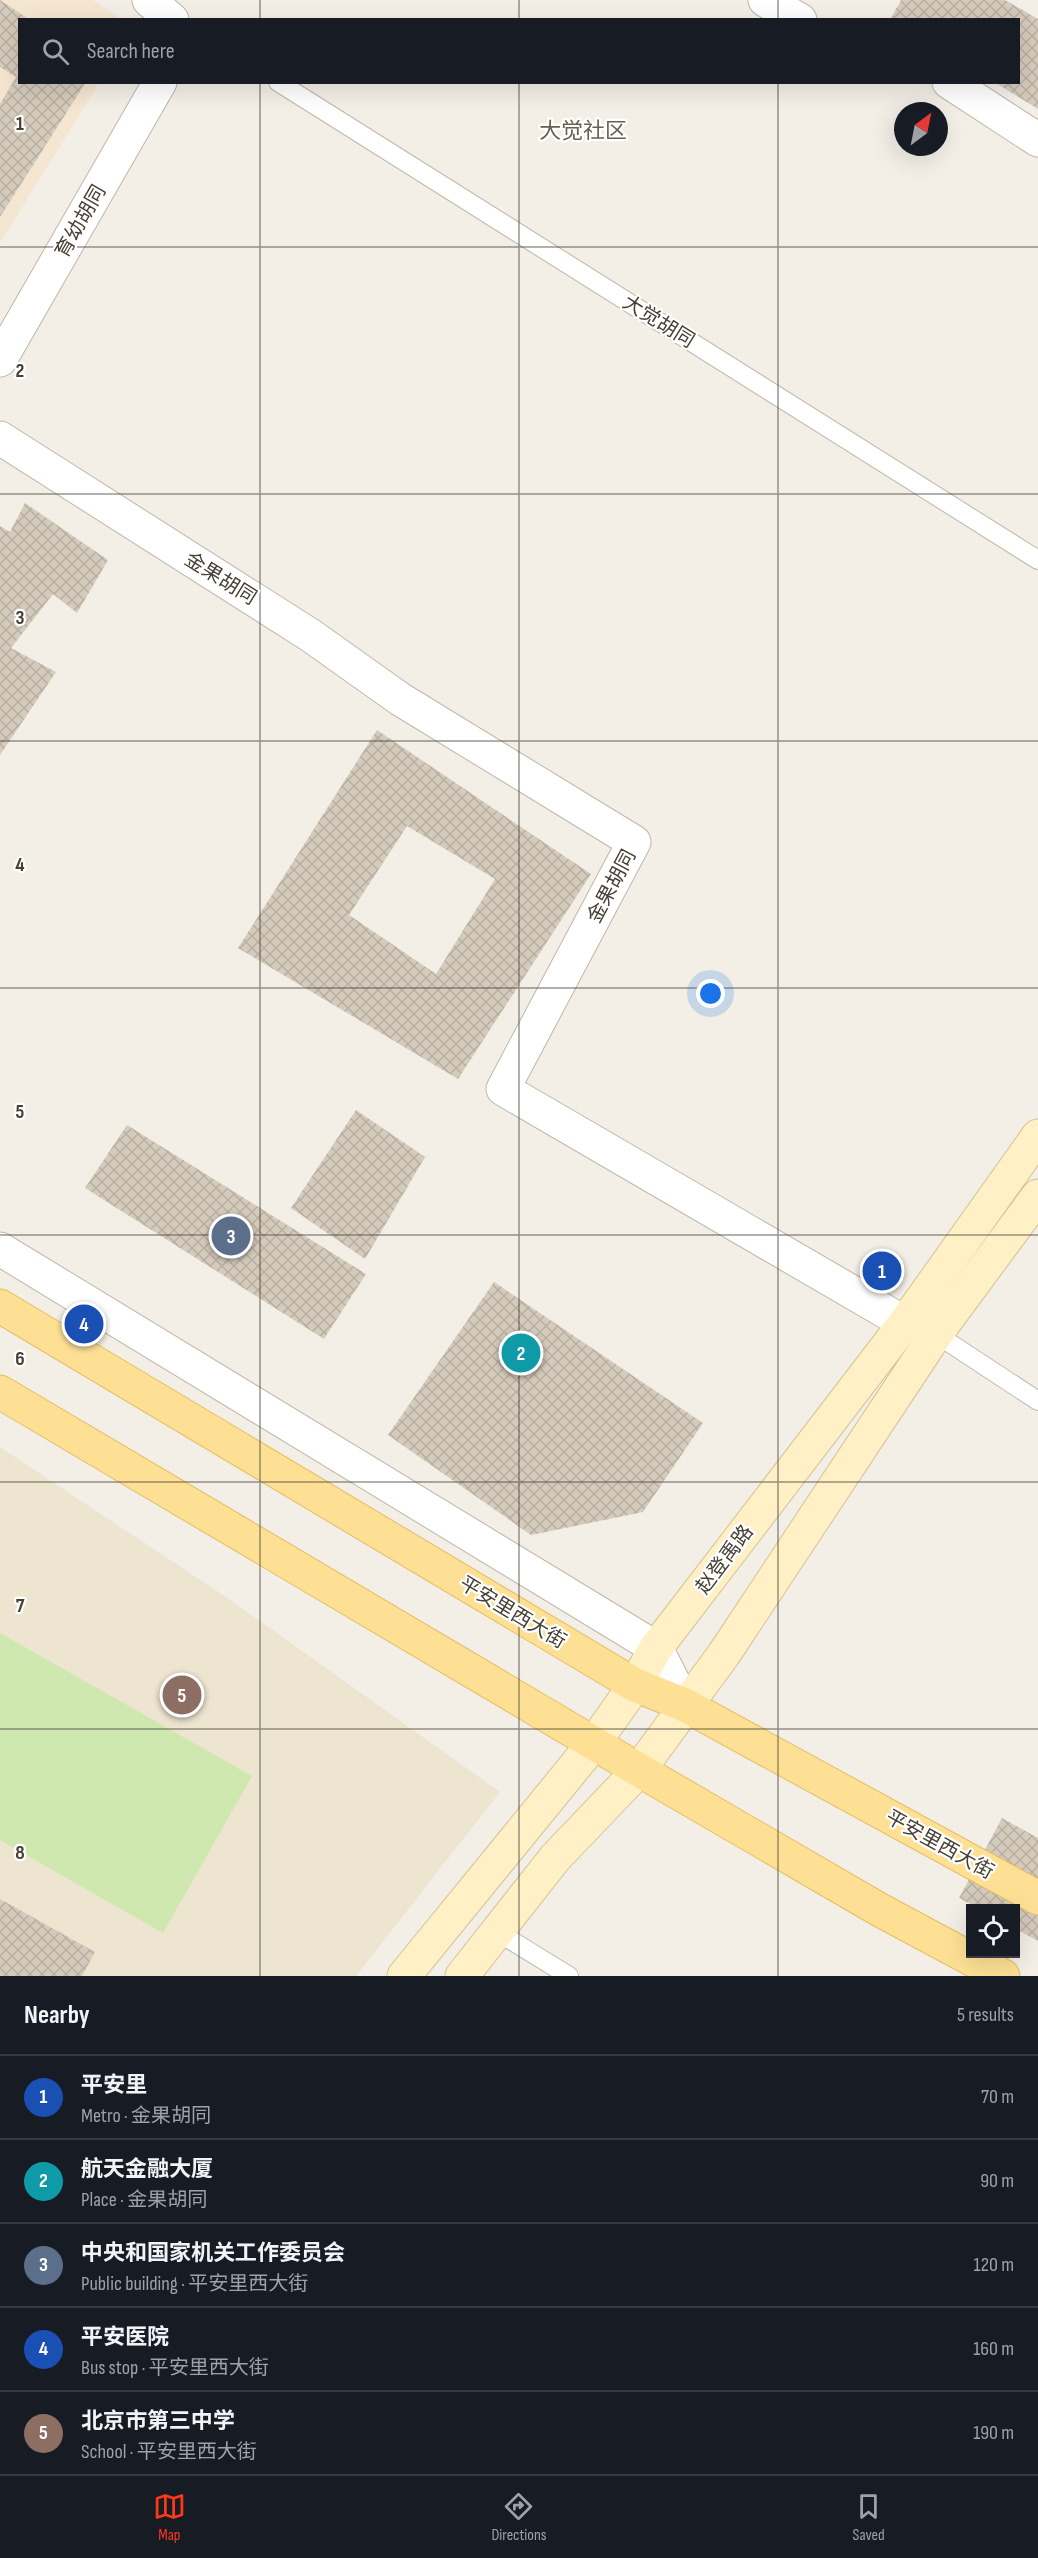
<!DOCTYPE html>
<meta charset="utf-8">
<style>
body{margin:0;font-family:"Sofia Sans Condensed","Noto Sans SC",sans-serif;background:#242831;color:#f1f3f6}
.controls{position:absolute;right:18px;bottom:18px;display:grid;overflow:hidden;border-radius:0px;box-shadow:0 6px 24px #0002}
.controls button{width:54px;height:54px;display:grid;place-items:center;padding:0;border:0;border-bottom:2px solid #363941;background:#171b24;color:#f1f3f6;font:30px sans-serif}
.compass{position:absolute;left:894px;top:102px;width:54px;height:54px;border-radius:50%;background:#171b24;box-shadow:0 6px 24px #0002;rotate:32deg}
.you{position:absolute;left:711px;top:994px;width:21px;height:21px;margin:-15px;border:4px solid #fff;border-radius:50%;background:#1a73e8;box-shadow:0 0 0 9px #1a73e833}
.badge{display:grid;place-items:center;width:39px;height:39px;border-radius:50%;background:#fb3817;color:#fff;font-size:20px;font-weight:700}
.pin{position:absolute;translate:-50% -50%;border:3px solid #fff;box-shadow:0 2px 6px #0006}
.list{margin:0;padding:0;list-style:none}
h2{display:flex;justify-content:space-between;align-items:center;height:78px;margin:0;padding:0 24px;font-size:26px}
h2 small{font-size:20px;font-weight:400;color:#9ea1a6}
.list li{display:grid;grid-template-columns:39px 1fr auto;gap:18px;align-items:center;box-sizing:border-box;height:84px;padding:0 24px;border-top:2px solid #363941}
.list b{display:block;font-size:22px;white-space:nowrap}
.list p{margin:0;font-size:20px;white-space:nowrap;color:#9ea1a6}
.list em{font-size:20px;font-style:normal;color:#9ea1a6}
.icon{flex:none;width:33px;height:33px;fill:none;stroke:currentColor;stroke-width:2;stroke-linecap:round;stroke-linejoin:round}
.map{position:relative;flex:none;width:1038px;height:1976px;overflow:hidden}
.search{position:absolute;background:#171b24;box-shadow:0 6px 24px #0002;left:18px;right:18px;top:18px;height:66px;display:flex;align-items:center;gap:15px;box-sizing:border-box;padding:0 21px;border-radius:0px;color:#9ea1a6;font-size:22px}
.sheet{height:498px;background:#171b24}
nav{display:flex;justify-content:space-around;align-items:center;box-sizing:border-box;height:84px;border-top:2px solid #363941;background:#171b24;font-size:16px;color:#9ea1a6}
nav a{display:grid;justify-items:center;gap:3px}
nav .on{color:#fb3817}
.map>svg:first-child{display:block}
</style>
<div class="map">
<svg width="1038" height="1976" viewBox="0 0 1038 1976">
<defs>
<pattern id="building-cross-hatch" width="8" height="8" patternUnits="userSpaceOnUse" patternTransform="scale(1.5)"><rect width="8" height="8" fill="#d5cbbc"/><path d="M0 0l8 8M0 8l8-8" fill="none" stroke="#b8afa2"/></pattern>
</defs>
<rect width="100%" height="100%" fill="#f3efe7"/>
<polygon fill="#f5e6d2" points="0,0 93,0 120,19 20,20 20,82 99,83 0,243"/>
<polygon fill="#ede5d0" points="0,1447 229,1599 500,1792 356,1976 0,1976"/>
<polygon fill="#cfe8af" points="0,1633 252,1776 163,1933 0,1840"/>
<g fill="url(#building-cross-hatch)" fill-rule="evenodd">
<polygon points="0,0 30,20 20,20 20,82 86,82 0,217 0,104 16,77 0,67"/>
<polygon points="901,0 1005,0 1038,19 1038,109 994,82 1018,82 1018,20 890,20"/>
<polygon points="25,503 108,560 77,613 53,594 11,648 56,672 0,755 0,526 10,532"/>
<path d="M377 730 591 874 458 1079 238 948ZM407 826 495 879 436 974 349 915Z"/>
<polygon points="356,1110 425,1157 365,1259 291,1208"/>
<polygon points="127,1125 366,1274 324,1339 85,1188"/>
<polygon points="494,1282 703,1423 643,1512 531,1535 388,1435"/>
<polygon points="1002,1818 1038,1838 1038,1941 1016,1929 1016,1908 978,1908 959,1898"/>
<polygon points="0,1899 95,1952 82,1976 0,1976"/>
</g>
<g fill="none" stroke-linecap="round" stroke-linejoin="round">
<g stroke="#bfb7a9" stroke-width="20">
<g id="service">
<polyline points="278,82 1038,560"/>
<polyline points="936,1334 1038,1401"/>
<polyline points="496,1931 569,1976"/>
</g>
</g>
<g stroke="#bfb7a9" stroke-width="35">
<g id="minor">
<polyline points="149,0 172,20"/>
<polyline points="765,0 800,20"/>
<polyline points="949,82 1038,140"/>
<polyline points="0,360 160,82"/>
<polyline points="0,438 310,635 400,699 634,842 503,1089 905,1323"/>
</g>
</g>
<g stroke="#bfb7a9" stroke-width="35">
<polyline id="tertiary" points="0,1249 656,1648 685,1705"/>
</g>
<g stroke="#d4c396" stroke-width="35">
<g id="secondary">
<polyline points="404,1976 594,1743 635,1685 656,1648 905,1323 1038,1136"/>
<polyline points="462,1976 555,1858 639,1770 724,1654 936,1334 1038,1196"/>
</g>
</g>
<g stroke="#e4bd64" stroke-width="35">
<g id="primary">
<polyline points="0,1306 635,1685 685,1705 1038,1898"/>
<polyline points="0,1392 639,1770 880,1910 1003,1976"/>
</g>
</g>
<use href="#service" stroke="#fff" stroke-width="18"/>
<use href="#minor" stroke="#fff" stroke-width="33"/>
<use href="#tertiary" stroke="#fff" stroke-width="33"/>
<use href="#secondary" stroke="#fff0c5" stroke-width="33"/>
<use href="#primary" stroke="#fee095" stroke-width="33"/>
</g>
<path fill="none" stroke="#464036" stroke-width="1.5" stroke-opacity="0.55" d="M260 0V20M519 0V20M778 0V20M260 82V1976M519 82V1976M778 82V1976M0 247H1038M0 494H1038M0 741H1038M0 988H1038M0 1235H1038M0 1482H1038M0 1729H1038"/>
<g text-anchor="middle" stroke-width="4.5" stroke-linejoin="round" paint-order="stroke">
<g font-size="20" fill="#464036" stroke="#fff">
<text transform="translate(80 221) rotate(-60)" y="7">育幼胡同</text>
<text transform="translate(659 321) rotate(32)" y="7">大觉胡同</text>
<text transform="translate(221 578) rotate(32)" y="7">金果胡同</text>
<text transform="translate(611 886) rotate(-62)" y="7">金果胡同</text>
<text transform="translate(724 1559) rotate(-53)" y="7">赵登禹路</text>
<text transform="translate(513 1612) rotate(31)" y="7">平安里西大街</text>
<text transform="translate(940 1844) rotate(29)" y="7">平安里西大街</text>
</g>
<g font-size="22" fill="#695e4d" stroke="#fff">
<text x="583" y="138">大觉社区</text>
</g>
</g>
<g font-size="20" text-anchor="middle" font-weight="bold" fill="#464036" stroke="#fff" stroke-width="4.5" stroke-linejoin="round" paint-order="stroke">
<text x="20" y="130">1</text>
<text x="20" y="377">2</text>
<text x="20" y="624">3</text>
<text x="20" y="871">4</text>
<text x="20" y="1118">5</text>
<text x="20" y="1365">6</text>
<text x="20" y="1612">7</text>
<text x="20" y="1859">8</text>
</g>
</svg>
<div class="controls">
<button><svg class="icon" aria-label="locate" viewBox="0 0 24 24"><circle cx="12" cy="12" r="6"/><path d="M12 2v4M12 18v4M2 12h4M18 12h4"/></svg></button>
</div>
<svg class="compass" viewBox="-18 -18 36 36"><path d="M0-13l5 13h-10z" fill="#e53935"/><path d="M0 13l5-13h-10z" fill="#9ea1a6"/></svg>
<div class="you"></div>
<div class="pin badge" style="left:882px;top:1271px;background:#1a4fb4">1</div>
<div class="pin badge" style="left:521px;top:1353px;background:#0f9aa8">2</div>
<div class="pin badge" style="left:231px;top:1236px;background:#5c6f8a">3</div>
<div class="pin badge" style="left:84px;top:1324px;background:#1a4fb4">4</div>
<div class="pin badge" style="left:182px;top:1695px;background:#8d6e63">5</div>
<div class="search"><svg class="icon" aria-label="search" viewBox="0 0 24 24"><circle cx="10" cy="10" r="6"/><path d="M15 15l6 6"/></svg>Search here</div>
</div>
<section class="sheet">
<h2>Nearby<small>5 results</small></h2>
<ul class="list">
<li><span class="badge" style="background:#1a4fb4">1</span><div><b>平安里</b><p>Metro · 金果胡同</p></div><em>70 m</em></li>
<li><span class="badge" style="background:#0f9aa8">2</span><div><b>航天金融大厦</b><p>Place · 金果胡同</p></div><em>90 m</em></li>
<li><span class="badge" style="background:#5c6f8a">3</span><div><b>中央和国家机关工作委员会</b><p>Public building · 平安里西大街</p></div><em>120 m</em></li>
<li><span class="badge" style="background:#1a4fb4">4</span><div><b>平安医院</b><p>Bus stop · 平安里西大街</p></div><em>160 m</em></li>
<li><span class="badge" style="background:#8d6e63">5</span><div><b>北京市第三中学</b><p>School · 平安里西大街</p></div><em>190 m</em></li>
</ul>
</section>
<nav>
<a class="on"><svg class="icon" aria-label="map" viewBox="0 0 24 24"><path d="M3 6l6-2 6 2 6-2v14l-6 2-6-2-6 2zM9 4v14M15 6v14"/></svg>Map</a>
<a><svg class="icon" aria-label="directions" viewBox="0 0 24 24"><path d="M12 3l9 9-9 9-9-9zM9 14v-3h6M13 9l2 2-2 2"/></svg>Directions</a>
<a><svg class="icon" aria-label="saved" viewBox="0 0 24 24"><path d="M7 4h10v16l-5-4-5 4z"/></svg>Saved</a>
</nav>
